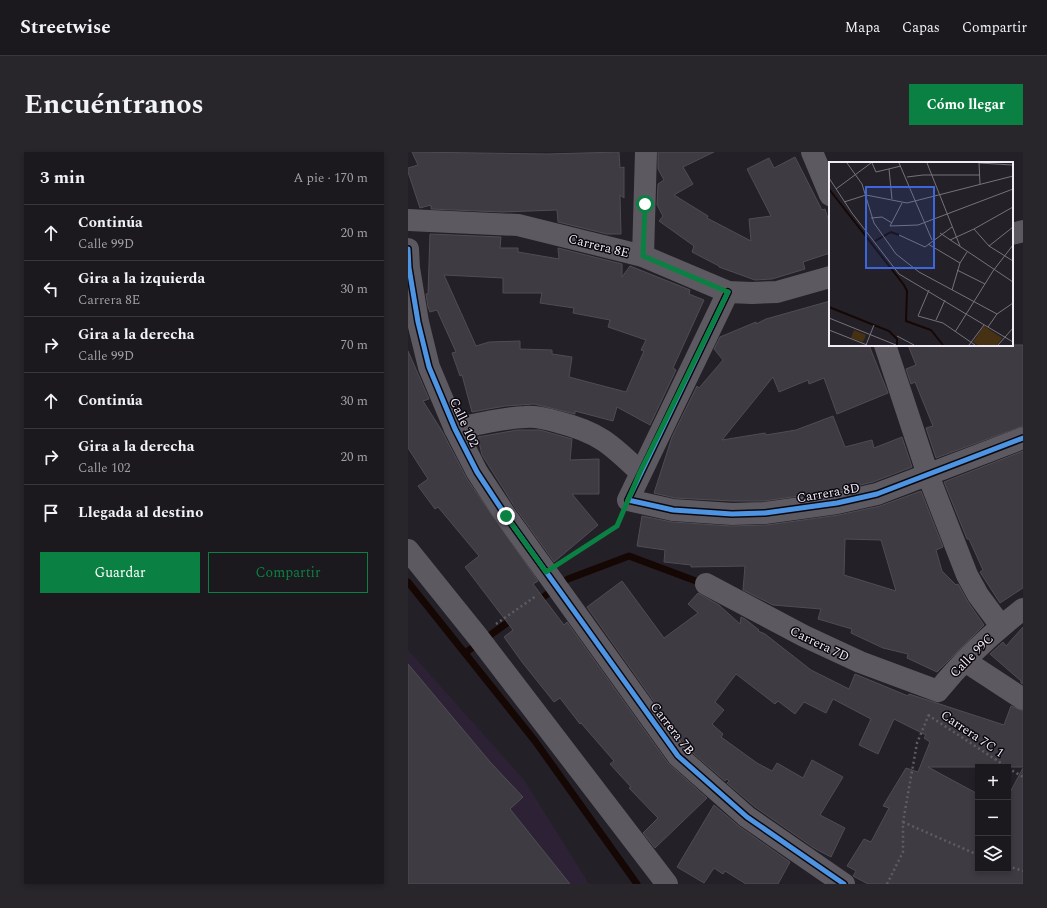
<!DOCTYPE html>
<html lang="es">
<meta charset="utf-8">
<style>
body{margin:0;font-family:Spectral,serif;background:#28252b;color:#f1f3f6}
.controls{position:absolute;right:12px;bottom:12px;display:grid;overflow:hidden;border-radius:0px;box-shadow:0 2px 6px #0003}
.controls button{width:36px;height:36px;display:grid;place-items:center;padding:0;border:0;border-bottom:1px solid #39373c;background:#1b181e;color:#f1f3f6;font:20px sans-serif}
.stop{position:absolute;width:12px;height:12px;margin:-9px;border:3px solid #0b8043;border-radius:50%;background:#fff}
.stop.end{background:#0b8043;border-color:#fff;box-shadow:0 1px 4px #0008}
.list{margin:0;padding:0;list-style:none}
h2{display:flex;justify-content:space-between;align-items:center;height:52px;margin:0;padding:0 16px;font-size:17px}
h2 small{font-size:13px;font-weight:400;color:#a0a0a4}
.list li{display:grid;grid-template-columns:26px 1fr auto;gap:12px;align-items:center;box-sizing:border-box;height:56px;padding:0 16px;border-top:1px solid #39373c}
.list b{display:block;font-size:15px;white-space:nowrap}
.list p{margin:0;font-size:13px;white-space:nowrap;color:#a0a0a4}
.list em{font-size:13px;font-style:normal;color:#a0a0a4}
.actions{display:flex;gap:8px;padding:12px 16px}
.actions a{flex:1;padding:9px 0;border:1px solid #0b8043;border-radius:0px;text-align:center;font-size:14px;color:#0b8043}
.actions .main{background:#0b8043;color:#fff}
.icon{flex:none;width:22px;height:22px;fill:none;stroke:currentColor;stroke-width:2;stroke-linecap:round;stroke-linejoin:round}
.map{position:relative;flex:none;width:615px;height:732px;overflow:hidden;border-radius:0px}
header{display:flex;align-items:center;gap:24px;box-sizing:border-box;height:56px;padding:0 20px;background:#1b181e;border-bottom:1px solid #39373c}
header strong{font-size:19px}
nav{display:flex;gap:22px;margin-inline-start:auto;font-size:14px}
.intro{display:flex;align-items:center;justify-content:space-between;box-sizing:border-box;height:96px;padding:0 24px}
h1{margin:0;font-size:28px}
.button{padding:10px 18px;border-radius:0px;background:#0b8043;color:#fff;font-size:14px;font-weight:700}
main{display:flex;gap:24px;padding:0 24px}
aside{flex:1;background:#1b181e;border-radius:0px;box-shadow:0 2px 6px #0003}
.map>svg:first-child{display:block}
</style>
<header>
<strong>Streetwise</strong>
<nav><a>Mapa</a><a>Capas</a><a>Compartir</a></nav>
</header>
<div class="intro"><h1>Encuéntranos</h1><a class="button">Cómo llegar</a></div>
<main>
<aside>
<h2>3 min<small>A pie · 170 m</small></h2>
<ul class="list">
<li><svg class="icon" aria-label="ahead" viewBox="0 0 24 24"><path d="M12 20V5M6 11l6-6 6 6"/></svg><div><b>Continúa</b><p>Calle 99D</p></div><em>20 m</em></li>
<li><svg class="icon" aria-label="left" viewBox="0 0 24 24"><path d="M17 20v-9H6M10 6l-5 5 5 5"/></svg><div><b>Gira a la izquierda</b><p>Carrera 8E</p></div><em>30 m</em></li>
<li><svg class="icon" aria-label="right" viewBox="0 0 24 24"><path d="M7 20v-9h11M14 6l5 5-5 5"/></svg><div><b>Gira a la derecha</b><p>Calle 99D</p></div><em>70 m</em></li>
<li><svg class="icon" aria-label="ahead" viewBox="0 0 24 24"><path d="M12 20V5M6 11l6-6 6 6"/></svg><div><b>Continúa</b></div><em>30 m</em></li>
<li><svg class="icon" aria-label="right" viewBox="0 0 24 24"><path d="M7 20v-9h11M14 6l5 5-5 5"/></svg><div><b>Gira a la derecha</b><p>Calle 102</p></div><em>20 m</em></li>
<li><svg class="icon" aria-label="arrive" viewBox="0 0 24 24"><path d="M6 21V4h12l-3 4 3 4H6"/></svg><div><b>Llegada al destino</b></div></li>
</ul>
<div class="actions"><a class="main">Guardar</a><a>Compartir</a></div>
</aside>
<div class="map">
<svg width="615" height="732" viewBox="0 0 615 732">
<rect width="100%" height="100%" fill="#242028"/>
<polygon fill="#2d2235" points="0,498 116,628 181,732 0,732"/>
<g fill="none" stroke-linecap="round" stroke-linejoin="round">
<g stroke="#150704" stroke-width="7">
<polyline points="0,430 127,589 229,732"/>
<polyline points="127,451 160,427 221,404 296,432"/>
<polyline points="57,501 106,466"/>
</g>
</g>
<g fill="#3e3b42" stroke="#504c54" fill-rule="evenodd">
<polygon points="4,0 139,2 211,0 212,16 216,15 216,46 212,43 213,82 199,82 150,70 149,58 94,60 23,57 23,53 12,56 0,20 0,16 10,13"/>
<polygon points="250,0 306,0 275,15 285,32 266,43 300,64 299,66 343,89 341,67 363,64 339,17 361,6 366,16 387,5 414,58 417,57 422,73 422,101 395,110 397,117 364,127 347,128 311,115 311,114 284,100 286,94 251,69 255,64 249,53 250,32 256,28 250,17"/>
<path d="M22 82 93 85 92 96H110V100L151 107 150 96 214 112V125L222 114 282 138 281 142 296 148 265 216 268 218 242 273 209 255 205 269 167 259V262L126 252 97 254 64 260 54 223 52 224 44 201 48 200 29 158 22 160 20 155 18 142H20ZM36 123 95 126V141H134L132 151 166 156 165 161 202 168 200 175 238 188 233 198 236 199 218 240 161 225 164 205 144 202V198L112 197V189L81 190 68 194Z"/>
<polygon points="422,149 422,193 461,193 480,241 429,262 416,226 401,232 400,228 371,240 365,225 314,288 357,281 358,283 388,278 425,264 437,295 464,288 466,296 494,285 504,315 465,330 427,339 356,349 324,349 267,346 246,341 264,285 289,234 291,236 315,208 306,197 312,185 348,170 348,172 358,167"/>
<polygon points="500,193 615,193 615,274 528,306 518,276 525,274 507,230 503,232 498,217 508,213"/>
<polygon points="0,199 21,247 15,249 34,279 59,327 130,429 125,432 156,473 159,470 260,611 299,646 247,696 235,681 250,666 221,636 223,635 202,612 206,609 173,571 172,572 152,546 146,550 114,510 96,485 105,478 57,415 71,404 30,355 27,357 10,334 20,327 0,296"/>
<polygon points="109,278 132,278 164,287 162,308 191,307 191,342 164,342 190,373 146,410 108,357 74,303 70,285"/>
<polygon points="615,299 615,436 592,451 572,420 575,418 561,387 559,387 536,330"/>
<path d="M513 339 535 395 528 398 534 419 548 433 550 432 560 450 576 473 529 520 499 506 500 502 475 496 443 481 444 477 410 467 413 457 365 453 335 438 337 414 283 415V413L256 410 257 398 229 394 234 364 264 370 323 374 359 373 431 363 472 354ZM437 387 473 388 488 439 436 423Z"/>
<polygon points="214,429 256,486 290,461 280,452 290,441 311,453 332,472 333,465 337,467 351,478 350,479 357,482 403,518 441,537 447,522 500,544 501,542 596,573 603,554 615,559 615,615 520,615 570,642 570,717 600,717 600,644 615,616 615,732 460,732 445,724 448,719 439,714 456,687 463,690 481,656 475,654 498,616 510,620 522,590 516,586 518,583 486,567 470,602 451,593 463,567 425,547 418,561 396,550 387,562 370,549 367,552 328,522 307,550 316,558 304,572 315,582 313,585 349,611 364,619 369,611 395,626 404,608 435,625 412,663 437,676 423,705 406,696 347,655 319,631 321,629 319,627 317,629 279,596 179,455"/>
<polygon points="615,475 615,532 613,531 613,529 582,502 595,490 598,494"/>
<polygon points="0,512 83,611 115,645 102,657 162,732 0,732"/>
<polygon points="306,653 332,675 382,710 370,732 338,732 317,719 315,722 306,716 296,731 269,715"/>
</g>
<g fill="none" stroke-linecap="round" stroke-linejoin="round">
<g stroke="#605c63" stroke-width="2.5" stroke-dasharray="2 3" stroke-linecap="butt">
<polyline points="157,408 209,374 212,368"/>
<polyline points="88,472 128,444"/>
<polyline points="520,563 599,615"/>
<polyline points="600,616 615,625"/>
<polyline points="495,670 570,703"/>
<polyline points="600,714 615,719"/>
<polyline points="479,732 495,700 495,670 509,591 522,560"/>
</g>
<g stroke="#5d5961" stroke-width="22">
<polyline points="404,0 422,43"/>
<polyline points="0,68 110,73 235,104 320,140 344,141 369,140 422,125"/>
<polyline points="604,82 615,79"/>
<polyline points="0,97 1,116 10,170 21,215 47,277 69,320 98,364 270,604 339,665 436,732"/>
<polyline points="235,104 238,0"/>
<polyline points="320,140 220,348 265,358 324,362 357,361 429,351 469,342 615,286"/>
<polyline points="477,193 520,323 559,423 570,443 593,474"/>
<path d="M47 277C70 272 93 266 117 265 128 264 140 267 150 270 190 280 203 292 232 320"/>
<polyline points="0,398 70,485 259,732"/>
<path d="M298 432 396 484 452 510 530 539C554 509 584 481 615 457"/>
<polyline points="557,509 615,547"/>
</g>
<g stroke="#0c080f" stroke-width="8">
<g id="cycleway">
<polyline points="0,97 1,116 10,170 21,215 47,277 69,320 98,364 270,604 339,665 436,732"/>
<polyline points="320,140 220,348 265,358 324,362 357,361 429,351 469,342 615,286"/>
</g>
</g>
<use href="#cycleway" stroke="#4d94e3" stroke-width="5"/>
</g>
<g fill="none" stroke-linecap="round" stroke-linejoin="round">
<polyline stroke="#0b8043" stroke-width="5" points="98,364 138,420 209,374 232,320 320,140 235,104 237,52"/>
</g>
<g text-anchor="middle" stroke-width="3" stroke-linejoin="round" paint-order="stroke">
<g font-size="13" fill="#f2ecf7" stroke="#0c080f">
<text transform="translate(191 93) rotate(14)" y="5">Carrera 8E</text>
<text transform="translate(57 270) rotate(65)" y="5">Calle 102</text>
<text transform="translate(420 340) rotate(-10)" y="5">Carrera 8D</text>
<text transform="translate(412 491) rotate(26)" y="5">Carrera 7D</text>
<text transform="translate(563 503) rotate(-45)" y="5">Calle 99C</text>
<text transform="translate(265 576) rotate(52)" y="5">Carrera 7B</text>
<text transform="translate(565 581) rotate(34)" y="5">Carrera 7C 1</text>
</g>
</g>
<g transform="translate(421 10)">
<rect width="184" height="184" fill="#242028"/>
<path d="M155 164 173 176 168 183H149L144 180ZM25 168 37 173 34 180 22 176Z" fill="#463113"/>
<path fill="none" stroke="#150704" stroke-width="2" d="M0 27 75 123 78 129 77 159 102 168 114 183M46 79 62 70 70 73M0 145 60 169 68 177V183"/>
<path fill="none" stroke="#76727b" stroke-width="1" d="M18 1 33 22 45 61 67 92 90 110 168 152M43 1 47 10 72 4M70 1 103 78M98 1 131 84M150 1 184 3M150 1 151 22M60 7 63 37M78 15 94 13H151M0 16 23 51 70 112 184 180M7 27 42 1M15 40 37 33 78 41 184 14M73 41 61 64 89 63 184 27M42 56 53 55 63 61M145 67 160 84 184 99M111 71 184 120M70 73 96 85 123 65M121 78 145 67 184 45M99 82 131 101M160 84 184 65M128 108 156 122M100 128 89 154 114 161 146 183M123 128 131 101 138 90M0 156 67 183M107 158 116 138M159 165 168 152 184 141M0 168 38 183M126 170 164 109 184 83M68 174 85 183M37 183 45 163M140 183 155 163M169 183 184 166"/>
<path fill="#3d66dd" fill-opacity="0.15" stroke="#3d66dd" stroke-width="2" d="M37 25H105V106H37Z"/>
<rect width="184" height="184" fill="none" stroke="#f2ecf7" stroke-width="2"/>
</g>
</svg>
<div class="controls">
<button>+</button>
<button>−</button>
<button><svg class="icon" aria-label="layers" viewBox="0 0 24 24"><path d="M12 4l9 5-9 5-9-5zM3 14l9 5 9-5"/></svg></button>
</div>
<div class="stop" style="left:237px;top:52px"></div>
<div class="stop end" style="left:98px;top:364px"></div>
</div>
</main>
